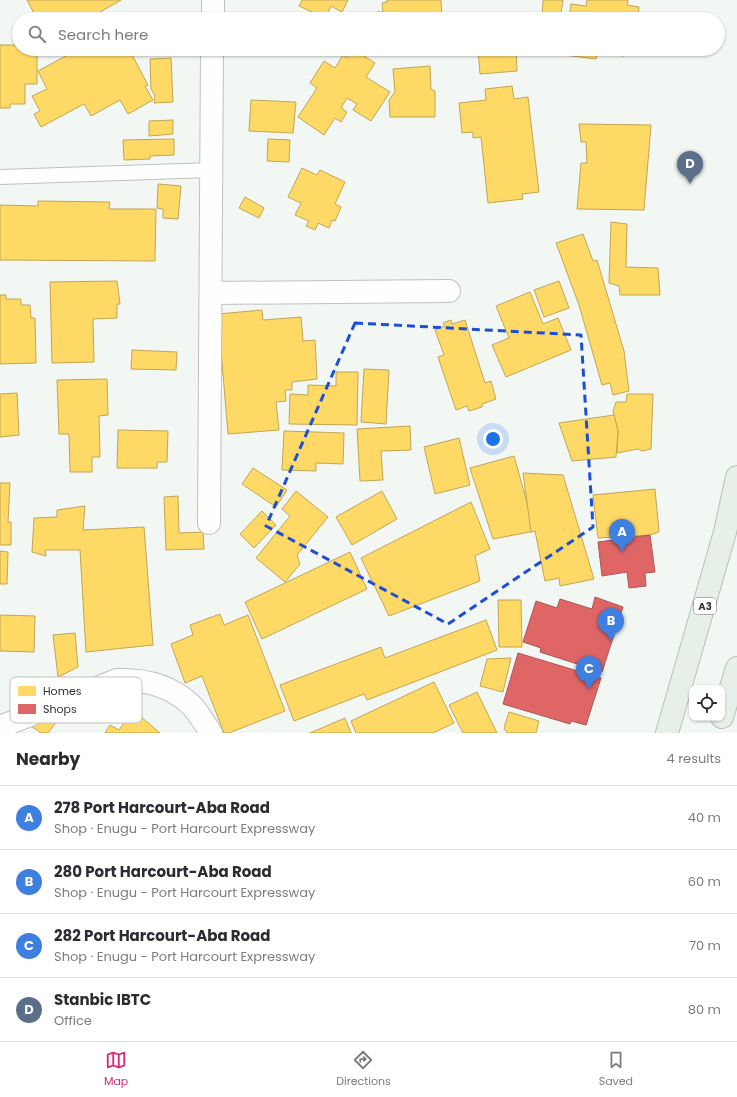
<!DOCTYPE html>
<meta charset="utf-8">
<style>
body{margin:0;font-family:Poppins,sans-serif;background:#f7f7f7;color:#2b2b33}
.controls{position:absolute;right:12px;bottom:12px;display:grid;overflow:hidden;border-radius:8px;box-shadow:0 1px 3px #0004}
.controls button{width:36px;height:36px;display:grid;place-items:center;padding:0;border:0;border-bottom:1px solid #e1e1e2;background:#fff;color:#2b2b33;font:20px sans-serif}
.you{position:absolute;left:493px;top:439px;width:14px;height:14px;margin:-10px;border:3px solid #fff;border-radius:50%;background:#1a73e8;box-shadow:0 0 0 6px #1a73e833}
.badge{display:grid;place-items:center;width:26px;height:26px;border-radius:50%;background:#db2777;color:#fff;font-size:13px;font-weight:700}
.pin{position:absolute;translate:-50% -33px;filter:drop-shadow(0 1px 2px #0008)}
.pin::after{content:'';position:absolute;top:21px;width:14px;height:12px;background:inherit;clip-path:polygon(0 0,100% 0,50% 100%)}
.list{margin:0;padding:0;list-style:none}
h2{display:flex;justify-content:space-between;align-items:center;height:52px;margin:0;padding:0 16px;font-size:17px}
h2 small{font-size:13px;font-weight:400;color:#7c7c81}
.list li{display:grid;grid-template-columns:26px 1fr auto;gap:12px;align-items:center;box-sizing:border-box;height:64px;padding:0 16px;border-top:1px solid #e1e1e2}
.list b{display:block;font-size:15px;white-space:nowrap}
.list p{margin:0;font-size:13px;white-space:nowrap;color:#7c7c81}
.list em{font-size:13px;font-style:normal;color:#7c7c81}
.icon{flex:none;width:22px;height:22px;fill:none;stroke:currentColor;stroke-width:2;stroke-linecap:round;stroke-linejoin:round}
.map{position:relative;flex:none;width:737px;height:733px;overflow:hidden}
.search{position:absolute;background:#fff;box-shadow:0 1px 3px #0004;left:12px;right:12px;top:12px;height:44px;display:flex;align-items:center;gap:10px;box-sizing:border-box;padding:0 14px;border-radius:22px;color:#7c7c81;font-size:15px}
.sheet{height:308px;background:#fff}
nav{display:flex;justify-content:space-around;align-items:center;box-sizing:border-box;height:56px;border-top:1px solid #e1e1e2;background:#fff;font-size:11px;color:#7c7c81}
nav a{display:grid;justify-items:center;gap:2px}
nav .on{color:#db2777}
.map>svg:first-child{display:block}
</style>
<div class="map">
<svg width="737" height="733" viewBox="0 0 737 733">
<rect width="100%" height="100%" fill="#f3f7f3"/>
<g fill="#ffd966" stroke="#c0a655">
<polygon points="27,0 121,0 88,19 78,19 77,17 70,19 69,16 63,19 37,19"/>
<polygon points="302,0 348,0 342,12 331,6 325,19 311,19 314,13 299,6"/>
<polygon points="387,0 441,0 442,19 378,19 377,12 383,12 382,3 387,2"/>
<polygon points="543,0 563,0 560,19 542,19"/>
<polygon points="587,0 628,0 627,5 639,7 638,19 569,19 571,4 586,6"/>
<polygon points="0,45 19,45 19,49 37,49 37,84 25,84 25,104 10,104 10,108 0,108"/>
<polygon points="75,49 129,49 148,85 145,86 153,100 128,114 120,100 91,116 84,104 41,127 34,114 40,111 32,96 47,89 38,71 75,51"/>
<polygon points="353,49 375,63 366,77 390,92 371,121 353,110 357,104 347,98 341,108 347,112 341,122 335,118 324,135 298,117 317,88 310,83 324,61 335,68 343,55 347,58"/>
<polygon points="478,49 516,49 517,71 480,74"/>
<polygon points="565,49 638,49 638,54 625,52 624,56 598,53 596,59 564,55"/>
<polygon points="171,58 173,102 154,103 155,96 151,89 150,59"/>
<polygon points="430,66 431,89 435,91 435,117 390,117 389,100 395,92 393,69"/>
<polygon points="512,86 514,99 528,97 539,192 522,194 523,199 488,203 481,137 473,138 473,132 462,133 459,103 486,100 485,89"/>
<polygon points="251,100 296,102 293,133 249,131"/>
<polygon points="173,120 173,134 149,136 149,121"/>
<polygon points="579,124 651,125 644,210 577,209 581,163 587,163 586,142 581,142"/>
<polygon points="174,139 174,155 150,156 150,159 124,160 123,140"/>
<polygon points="268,139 290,140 289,162 267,161"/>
<polygon points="302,168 317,175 320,170 345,182 335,204 341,207 335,221 332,220 329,228 318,223 315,230 306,226 309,221 295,215 301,203 288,197"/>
<polygon points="158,184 181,186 178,219 163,218 163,209 157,208"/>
<polygon points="245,197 264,208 259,218 239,208"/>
<polygon points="38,201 110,202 109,209 156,209 155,261 0,260 0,205 38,206"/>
<polygon points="611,222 627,224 626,267 658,268 660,295 620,295 619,286 609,283"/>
<polygon points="583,234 593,261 597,260 624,351 629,391 613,395 610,383 602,385 579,305 556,243"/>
<polygon points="117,281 120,304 117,304 117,318 93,319 94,362 52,363 50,282"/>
<polygon points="559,281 569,308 544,317 534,290"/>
<polygon points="530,292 543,324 558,318 571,350 506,377 492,345 509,338 496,306"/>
<polygon points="0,295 6,295 6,299 21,299 21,305 30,305 31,318 35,318 36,363 0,364"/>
<polygon points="262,310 263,320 301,317 303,341 315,340 317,379 292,382 292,390 285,390 286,401 276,402 279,430 228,434 218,314"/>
<polygon points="451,320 452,324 465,320 485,383 491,381 496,399 482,404 482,407 469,411 467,406 456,410 438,357 444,355 435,330 445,326 443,323"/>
<polygon points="132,350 177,352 176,370 131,369"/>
<polygon points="364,369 389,370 386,424 361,422"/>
<polygon points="336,372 358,372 357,425 289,424 290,394 308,395 308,385 336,386"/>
<polygon points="107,379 108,415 99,416 100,457 92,457 92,472 70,472 69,434 59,434 57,380"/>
<polygon points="17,393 19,435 0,437 0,394"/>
<polygon points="627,394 653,394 651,449 642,451 638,449 617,453 618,431 613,411 616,402 626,402"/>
<polygon points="614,415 618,431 616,457 572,461 559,423"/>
<polygon points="410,426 411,450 381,451 383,480 360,481 357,429"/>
<polygon points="118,430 168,431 167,462 157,462 157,468 117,468"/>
<polygon points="284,431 344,433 343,464 316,463 316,471 282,470"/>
<polygon points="459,438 470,485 435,494 424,447"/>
<polygon points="514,456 535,531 493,539 470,468"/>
<polygon points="253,468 287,490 276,507 242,484"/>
<polygon points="523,473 563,475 594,579 560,586 559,578 545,581 535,531 531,532"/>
<polygon points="0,483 10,483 8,522 11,522 11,545 0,545"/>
<polygon points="655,489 659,532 650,535 598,538 593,495"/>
<polygon points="296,491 328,517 297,555 300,564 285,582 256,558 290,516 282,509"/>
<polygon points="382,491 397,519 352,545 336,517"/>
<polygon points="178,496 179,533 203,532 204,549 166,550 164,497"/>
<polygon points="471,502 490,549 475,556 480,581 389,616 361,558"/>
<polygon points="85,506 83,530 144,527 153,645 86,652 80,550 45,550 46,556 32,552 34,518 57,517 57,510"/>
<polygon points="262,511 276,525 254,548 240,534"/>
<polygon points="0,551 8,552 7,584 0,584"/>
<polygon points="350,552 367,589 262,639 245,602"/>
<polygon points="498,600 521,600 522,647 499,647"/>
<polygon points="220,614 224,625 248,615 285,711 229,733 224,733 202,676 185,683 171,644 193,635 190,625"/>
<polygon points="0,615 35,616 34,652 0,651"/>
<polygon points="486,620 497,650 367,700 364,694 294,721 280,685 381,647 385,658"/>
<polygon points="75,633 78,667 58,677 53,635"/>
<polygon points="511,658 503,692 480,686 487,659"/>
<polygon points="434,682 454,723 433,733 356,733 351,721"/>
<polygon points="477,692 497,733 463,733 449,705"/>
<polygon points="70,704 48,733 41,733 31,726"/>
<polygon points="133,710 160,733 105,733 110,725 119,730"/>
<polygon points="509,712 539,721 536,733 507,733 504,728"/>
<polygon points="345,718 351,733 310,733"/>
</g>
<g fill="#e06666" stroke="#aa5655">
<polygon points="650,535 655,572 645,573 646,586 629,588 627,572 602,576 598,542"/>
<polygon points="595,597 623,607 602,672 540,652 541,648 523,642 536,601 557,608 560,599 592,609"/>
<polygon points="518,653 601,678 586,725 571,721 570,724 503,704"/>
</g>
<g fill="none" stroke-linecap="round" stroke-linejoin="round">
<g stroke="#bec1be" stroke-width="16">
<polyline id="service" points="0,177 212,170"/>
</g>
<g stroke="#bec1be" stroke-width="24">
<g id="minor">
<polyline points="213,19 213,0"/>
<polyline points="211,293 449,291"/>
<polyline points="209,523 212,49"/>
<path d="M0 727 117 680C143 679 169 685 189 703 198 711 204 723 211 733"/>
</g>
</g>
<g stroke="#b4c2b5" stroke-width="24">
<g id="trunk">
<polyline points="722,717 737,668"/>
<polyline points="667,733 725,532 737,477"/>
</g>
</g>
<use href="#service" stroke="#fdfefd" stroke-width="14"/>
<use href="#minor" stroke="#fdfefd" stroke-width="22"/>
<use href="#trunk" stroke="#e6f0e8" stroke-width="22"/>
</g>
<path fill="none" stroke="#1d4ed8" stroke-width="3" stroke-dasharray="8 5" stroke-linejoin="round" d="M355 323 581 335 593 527 448 624 266 526Z"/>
<g text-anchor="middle" stroke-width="4" stroke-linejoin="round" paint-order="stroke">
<rect fill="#fff" stroke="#6c6e6d" stroke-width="1" x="694" y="598" width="22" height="16" rx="3"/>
<g font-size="10" font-weight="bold" fill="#2d302e">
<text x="705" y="610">A3</text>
</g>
</g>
<rect x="10" y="677" width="132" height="46" rx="6" fill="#fff" stroke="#c0c1c0" stroke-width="1"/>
<rect x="18" y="686" width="18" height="10" fill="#ffd966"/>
<rect x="18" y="704" width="18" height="10" fill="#e06666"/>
<g font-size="11" fill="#2d302e">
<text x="43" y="695">Homes</text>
<text x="43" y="713">Shops</text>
</g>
</svg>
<div class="controls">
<button><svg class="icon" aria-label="locate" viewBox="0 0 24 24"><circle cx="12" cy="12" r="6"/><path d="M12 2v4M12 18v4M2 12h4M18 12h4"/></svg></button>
</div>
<div class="you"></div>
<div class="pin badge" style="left:622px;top:552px;background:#3f7fe0">A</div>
<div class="pin badge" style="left:611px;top:641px;background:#3f7fe0">B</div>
<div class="pin badge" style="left:589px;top:689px;background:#3f7fe0">C</div>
<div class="pin badge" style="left:690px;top:184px;background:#5c6f8a">D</div>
<div class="search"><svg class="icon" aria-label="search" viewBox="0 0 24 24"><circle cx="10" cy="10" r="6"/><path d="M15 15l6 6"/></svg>Search here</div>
</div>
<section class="sheet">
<h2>Nearby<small>4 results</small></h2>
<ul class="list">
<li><span class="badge" style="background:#3f7fe0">A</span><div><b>278 Port Harcourt-Aba Road</b><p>Shop · Enugu - Port Harcourt Expressway</p></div><em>40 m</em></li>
<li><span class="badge" style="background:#3f7fe0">B</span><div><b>280 Port Harcourt-Aba Road</b><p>Shop · Enugu - Port Harcourt Expressway</p></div><em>60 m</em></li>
<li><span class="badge" style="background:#3f7fe0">C</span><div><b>282 Port Harcourt-Aba Road</b><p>Shop · Enugu - Port Harcourt Expressway</p></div><em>70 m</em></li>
<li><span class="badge" style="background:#5c6f8a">D</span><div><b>Stanbic IBTC</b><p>Office</p></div><em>80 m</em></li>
</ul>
</section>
<nav>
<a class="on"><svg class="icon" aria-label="map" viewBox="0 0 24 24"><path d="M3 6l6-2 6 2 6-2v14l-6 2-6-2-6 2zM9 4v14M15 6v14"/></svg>Map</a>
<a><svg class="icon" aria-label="directions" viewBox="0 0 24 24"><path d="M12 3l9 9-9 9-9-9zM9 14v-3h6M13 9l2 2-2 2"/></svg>Directions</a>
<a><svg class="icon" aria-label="saved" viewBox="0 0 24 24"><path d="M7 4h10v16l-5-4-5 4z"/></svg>Saved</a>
</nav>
